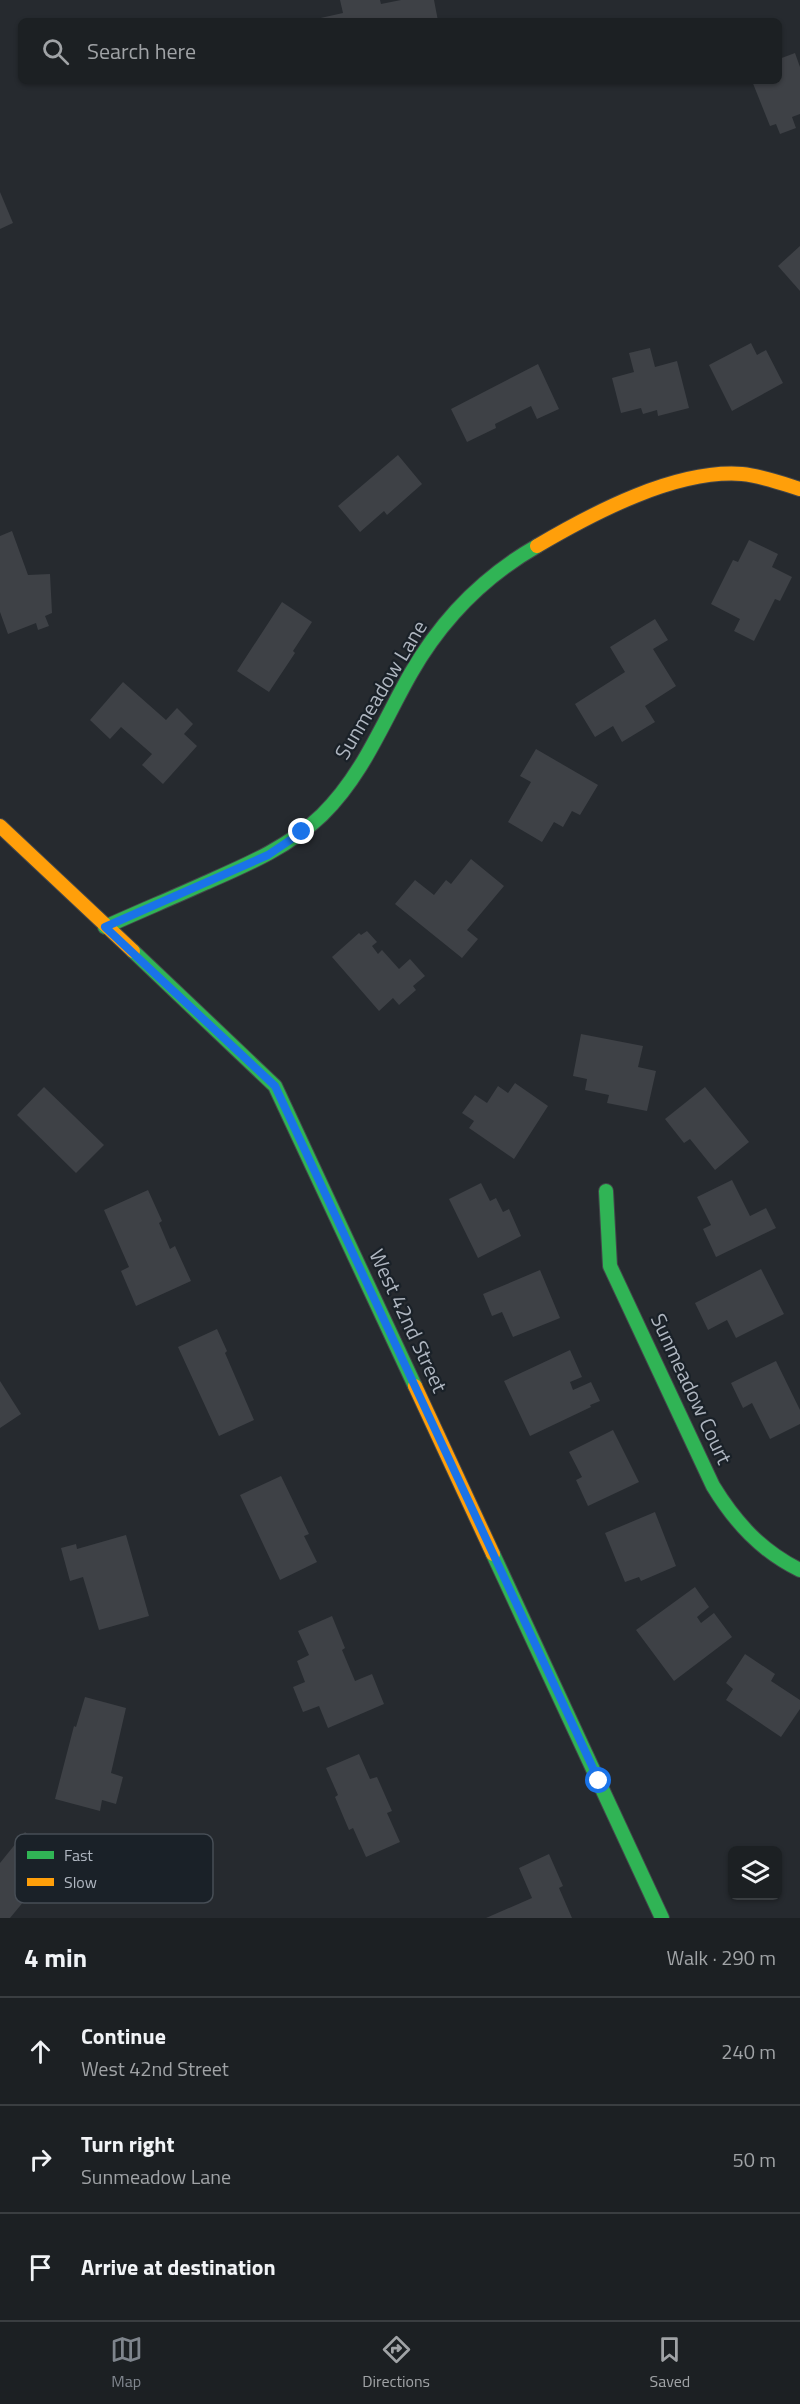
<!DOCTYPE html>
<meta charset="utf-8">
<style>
body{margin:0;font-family:"Titillium Web",sans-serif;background:#25282b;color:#f1f3f6}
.controls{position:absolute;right:18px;bottom:18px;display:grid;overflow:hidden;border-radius:9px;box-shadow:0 2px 4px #0004}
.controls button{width:54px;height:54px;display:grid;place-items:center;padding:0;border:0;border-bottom:2px solid #3a3e41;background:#1c2023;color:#f1f3f6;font:30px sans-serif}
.stop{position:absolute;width:18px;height:18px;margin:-14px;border:4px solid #1a73e8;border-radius:50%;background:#fff}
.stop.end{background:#1a73e8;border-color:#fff;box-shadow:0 2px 6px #0008}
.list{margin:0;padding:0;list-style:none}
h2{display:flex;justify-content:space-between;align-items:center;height:78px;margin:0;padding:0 24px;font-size:26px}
h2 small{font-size:20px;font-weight:400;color:#a0a3a6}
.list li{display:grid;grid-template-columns:39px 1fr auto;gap:18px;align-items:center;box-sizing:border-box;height:108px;padding:0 24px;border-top:2px solid #3a3e41}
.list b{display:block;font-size:22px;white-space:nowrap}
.list p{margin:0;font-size:20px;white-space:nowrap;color:#a0a3a6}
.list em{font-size:20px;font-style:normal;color:#a0a3a6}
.icon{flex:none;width:33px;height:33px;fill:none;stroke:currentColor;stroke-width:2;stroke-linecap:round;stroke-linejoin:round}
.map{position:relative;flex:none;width:800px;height:1918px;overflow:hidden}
.search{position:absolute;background:#1c2023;box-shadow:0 2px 4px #0004;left:18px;right:18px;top:18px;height:66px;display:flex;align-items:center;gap:15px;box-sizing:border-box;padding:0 21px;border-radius:9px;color:#a0a3a6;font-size:22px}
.sheet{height:402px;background:#1c2023}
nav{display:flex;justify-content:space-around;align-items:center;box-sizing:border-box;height:84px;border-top:2px solid #3a3e41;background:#1c2023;font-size:16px;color:#a0a3a6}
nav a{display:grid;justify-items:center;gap:3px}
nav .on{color:#7f858d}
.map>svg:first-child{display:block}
</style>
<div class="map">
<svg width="800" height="1918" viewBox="0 0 800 1918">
<rect width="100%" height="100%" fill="#262a2f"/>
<g fill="#3e4146">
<polygon points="340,0 380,0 381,4 401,0 434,0 438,21 316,21 316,19 343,13"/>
<polygon points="795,53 800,67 800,114 792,117 796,128 780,134 776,124 770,126 752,81 779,81 779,59"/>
<polygon points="0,192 13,223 0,229"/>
<polygon points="800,246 800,291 778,266"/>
<polygon points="751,343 757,355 766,350 783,383 732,411 709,365"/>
<polygon points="650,348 655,367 677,361 689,408 658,416 657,410 643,414 641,408 621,413 612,378 634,372 629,353"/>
<polygon points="538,364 559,409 537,419 531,406 495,424 496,428 467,442 451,409"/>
<polygon points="398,455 422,484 387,515 384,511 360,532 338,506"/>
<polygon points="12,531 28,575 50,574 52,613 45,616 49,626 38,630 36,623 8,634 0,612 0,536"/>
<polygon points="749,540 778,554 772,567 792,577 780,601 775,599 754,641 734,631 740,619 711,604 733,560 738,562"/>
<polygon points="282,602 312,622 293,651 295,653 269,692 237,671"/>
<polygon points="655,619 668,640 653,649 676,686 645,706 655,722 622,742 613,726 595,737 575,704 625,672 610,647"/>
<polygon points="123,682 166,720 177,708 193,724 184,734 197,746 163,784 142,765 152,754 121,727 110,739 90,720"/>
<polygon points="536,749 598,785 580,815 572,811 563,827 554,822 542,842 508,822 531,782 520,776"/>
<polygon points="471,859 504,886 467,930 478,939 462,958 395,904 415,880 434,895 446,880 451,884"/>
<polygon points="367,931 377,942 372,946 378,954 382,950 399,969 410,959 425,976 413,986 416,990 399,1005 393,998 379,1011 332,957 359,933 361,935"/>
<polygon points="581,1034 643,1046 638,1067 656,1071 647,1111 607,1103 609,1095 585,1090 587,1079 573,1076"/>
<polygon points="515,1083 548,1106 514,1159 469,1128 474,1121 462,1113 475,1095 487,1103 498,1086 508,1093"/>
<polygon points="44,1087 104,1145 76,1173 17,1115"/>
<polygon points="705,1087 749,1142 715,1170 690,1139 684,1143 665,1119"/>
<polygon points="732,1180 750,1216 766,1208 776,1228 716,1257 703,1229 711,1225 697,1197"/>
<polygon points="481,1183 490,1201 496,1198 503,1212 509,1209 521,1236 478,1258 449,1199"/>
<polygon points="148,1190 162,1221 159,1223 170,1249 175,1246 191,1281 136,1306 121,1271 129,1267 104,1210"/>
<polygon points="761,1269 784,1314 736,1338 727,1320 708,1330 695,1303"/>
<polygon points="540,1270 560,1318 513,1337 502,1312 492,1316 483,1294"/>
<polygon points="217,1329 227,1351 225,1353 254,1420 219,1436 178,1347"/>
<polygon points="570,1350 582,1377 570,1382 573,1390 591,1382 600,1401 590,1405 591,1407 530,1436 504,1381"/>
<polygon points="776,1361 800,1410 800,1424 770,1439 752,1403 743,1408 731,1383"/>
<polygon points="0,1381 21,1414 0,1428"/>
<polygon points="613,1430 639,1482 588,1506 576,1480 582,1477 569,1452"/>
<polygon points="281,1476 309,1534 304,1536 317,1562 280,1580 240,1495"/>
<polygon points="655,1512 676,1566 641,1581 639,1577 625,1582 605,1533"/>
<polygon points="126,1535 149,1616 99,1630 83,1577 70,1581 61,1548 76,1544 77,1549"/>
<polygon points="695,1587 709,1607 697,1617 701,1623 714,1613 732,1637 674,1681 636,1630"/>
<polygon points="332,1616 345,1648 342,1650 355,1681 372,1674 384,1704 328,1728 319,1706 303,1712 293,1687 305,1682 297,1661 309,1655 298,1631"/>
<polygon points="745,1654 775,1674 771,1681 800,1700 800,1709 781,1737 726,1700 733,1689 726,1683"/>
<polygon points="85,1697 126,1708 111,1773 123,1777 116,1804 102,1800 100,1811 55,1799 74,1726 76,1727"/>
<polygon points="359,1754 370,1779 377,1777 392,1811 387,1813 400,1842 366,1857 353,1828 349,1830 335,1797 338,1795 326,1768"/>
<polygon points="25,1832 58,1860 10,1918 0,1918 0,1863"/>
<polygon points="549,1854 563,1886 559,1888 572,1918 486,1918 532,1898 519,1868"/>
</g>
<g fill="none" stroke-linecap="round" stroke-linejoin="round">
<g stroke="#43464a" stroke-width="16">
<g id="fast">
<path d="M105 927C138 912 172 898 205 883 246 865 289 847 322 815 363 775 383 722 411 673 442 619 483 577 537 546"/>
<polyline points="133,951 275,1086 415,1386"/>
<path d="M606 1191 610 1266 713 1486C735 1522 761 1551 800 1570"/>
<polyline points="493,1554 662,1918"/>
</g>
</g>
<g stroke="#43464a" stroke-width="16">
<g id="slow">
<path d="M537 546C593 513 676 469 742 474 762 476 781 483 800 489"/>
<polyline points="0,826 133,951"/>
<polyline points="415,1386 493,1554"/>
</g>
</g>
<use href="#fast" stroke="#30b455" stroke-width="14"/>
<use href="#slow" stroke="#ff9f0a" stroke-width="14"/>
</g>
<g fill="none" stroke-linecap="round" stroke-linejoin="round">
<polyline stroke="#1a73e8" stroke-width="8" points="302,832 268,855 105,927 275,1086 599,1781"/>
</g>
<g text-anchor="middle" stroke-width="4.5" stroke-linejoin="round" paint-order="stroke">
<g font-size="21" fill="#afb6c0" stroke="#1a2128">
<text transform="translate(381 690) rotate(-59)" y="7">Sunmeadow Lane</text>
<text transform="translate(408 1321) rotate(65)" y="7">West 42nd Street</text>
<text transform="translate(691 1389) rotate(65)" y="7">Sunmeadow Court</text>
</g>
</g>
<rect x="15" y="1834" width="198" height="69" rx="9" fill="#1a2128" stroke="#474e56" stroke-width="1.5"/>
<rect x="27" y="1851" width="27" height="8" fill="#30b455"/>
<rect x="27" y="1878" width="27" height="8" fill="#ff9f0a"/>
<g font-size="16" fill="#afb6c0">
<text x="64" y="1861">Fast</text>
<text x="64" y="1888">Slow</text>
</g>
</svg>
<div class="controls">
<button><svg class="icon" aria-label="layers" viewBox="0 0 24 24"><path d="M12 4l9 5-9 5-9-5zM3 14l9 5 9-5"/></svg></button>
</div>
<div class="stop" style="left:599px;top:1781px"></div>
<div class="stop end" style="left:302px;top:832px"></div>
<div class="search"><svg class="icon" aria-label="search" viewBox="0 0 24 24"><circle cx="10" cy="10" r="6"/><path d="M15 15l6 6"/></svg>Search here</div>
</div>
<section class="sheet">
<h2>4 min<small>Walk · 290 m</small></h2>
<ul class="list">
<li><svg class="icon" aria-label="ahead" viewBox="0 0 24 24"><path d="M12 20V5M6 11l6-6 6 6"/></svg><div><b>Continue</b><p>West 42nd Street</p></div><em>240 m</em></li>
<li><svg class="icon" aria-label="right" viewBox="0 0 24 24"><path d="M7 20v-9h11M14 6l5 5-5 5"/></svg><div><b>Turn right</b><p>Sunmeadow Lane</p></div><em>50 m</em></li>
<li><svg class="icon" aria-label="arrive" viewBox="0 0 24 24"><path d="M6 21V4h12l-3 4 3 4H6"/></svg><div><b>Arrive at destination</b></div></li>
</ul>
</section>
<nav>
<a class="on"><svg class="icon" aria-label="map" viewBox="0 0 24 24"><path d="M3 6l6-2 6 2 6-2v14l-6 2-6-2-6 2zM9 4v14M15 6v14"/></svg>Map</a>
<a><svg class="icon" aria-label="directions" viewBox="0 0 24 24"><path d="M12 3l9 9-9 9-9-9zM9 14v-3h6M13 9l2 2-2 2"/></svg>Directions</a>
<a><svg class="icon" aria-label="saved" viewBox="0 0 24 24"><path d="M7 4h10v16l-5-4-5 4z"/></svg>Saved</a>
</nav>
